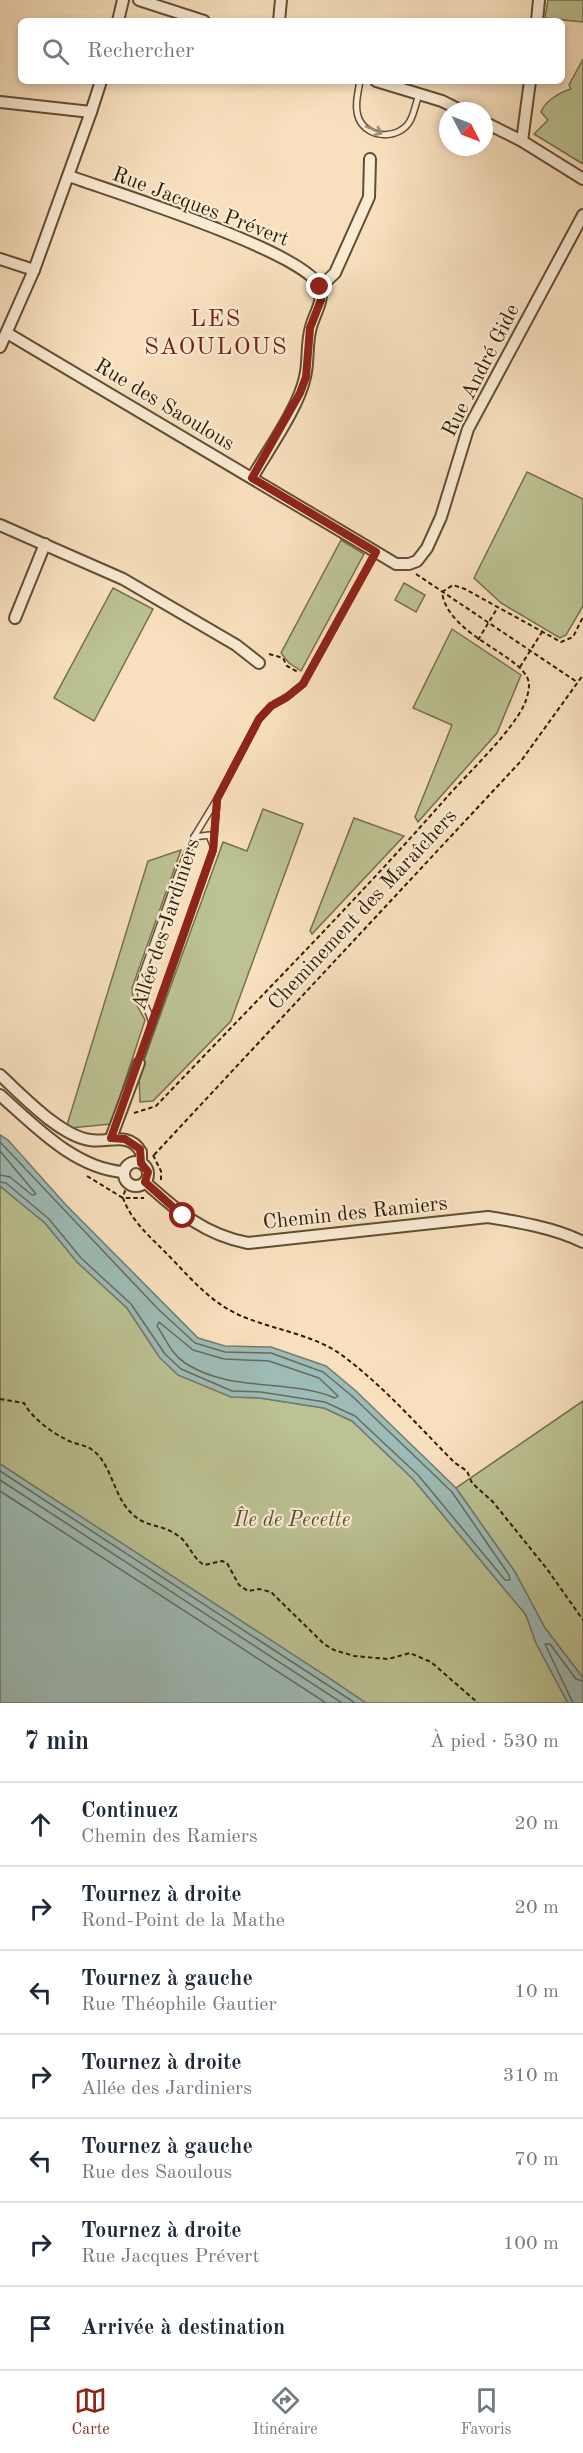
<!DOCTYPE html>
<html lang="fr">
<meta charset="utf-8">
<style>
body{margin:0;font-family:"Old Standard TT",serif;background:#f2f2f3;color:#1f2937}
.compass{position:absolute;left:439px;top:102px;width:54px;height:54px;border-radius:50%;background:#fff;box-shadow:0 3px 9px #0003;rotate:132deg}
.stop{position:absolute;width:18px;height:18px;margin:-14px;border:4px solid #8f2418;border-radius:50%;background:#fff}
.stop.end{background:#8f2418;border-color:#fff;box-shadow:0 2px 6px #0008}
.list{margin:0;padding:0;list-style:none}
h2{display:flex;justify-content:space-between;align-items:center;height:78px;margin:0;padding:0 24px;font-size:26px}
h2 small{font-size:20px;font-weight:400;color:#747a83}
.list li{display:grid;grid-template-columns:39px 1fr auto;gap:18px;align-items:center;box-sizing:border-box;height:84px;padding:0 24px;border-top:2px solid #e0e1e3}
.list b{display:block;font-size:22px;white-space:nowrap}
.list p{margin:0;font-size:20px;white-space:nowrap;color:#747a83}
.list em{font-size:20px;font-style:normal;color:#747a83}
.icon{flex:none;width:33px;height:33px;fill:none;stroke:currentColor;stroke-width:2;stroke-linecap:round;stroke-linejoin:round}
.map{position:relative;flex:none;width:583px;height:1703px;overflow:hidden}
.search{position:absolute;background:#fff;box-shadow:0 3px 9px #0003;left:18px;right:18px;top:18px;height:66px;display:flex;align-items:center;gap:15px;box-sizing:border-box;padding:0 21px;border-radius:9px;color:#747a83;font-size:22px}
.sheet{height:666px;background:#fff}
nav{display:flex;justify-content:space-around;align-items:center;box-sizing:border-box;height:84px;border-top:2px solid #e0e1e3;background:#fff;font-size:16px;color:#747a83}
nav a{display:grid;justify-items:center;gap:3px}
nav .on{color:#8f2418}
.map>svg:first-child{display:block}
</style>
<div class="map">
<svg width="583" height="1703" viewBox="0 0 583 1703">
<rect width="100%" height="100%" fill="#f8e0be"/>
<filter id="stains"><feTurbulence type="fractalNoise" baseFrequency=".00333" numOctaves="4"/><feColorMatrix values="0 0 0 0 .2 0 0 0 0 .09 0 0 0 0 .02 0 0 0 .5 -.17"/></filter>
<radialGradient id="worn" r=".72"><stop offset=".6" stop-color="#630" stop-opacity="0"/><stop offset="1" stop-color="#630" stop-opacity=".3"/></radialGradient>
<g fill="#bcc293" stroke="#76704b" stroke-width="1.5">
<polygon points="548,0 583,0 583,22 545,18"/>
<path d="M583 59V164L534 134 548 120 541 112C545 101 560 92 571 89L569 85Z"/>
<polygon points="527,472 583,499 583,606 566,635 560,638 501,603 474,578"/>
<polygon points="341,540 364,554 301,671 289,663 281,653"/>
<polygon points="404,583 425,595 416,612 395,600"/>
<polygon points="113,588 153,609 94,721 54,698"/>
<polygon points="452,629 521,675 497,733 418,822 415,817 452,725 413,708"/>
<polygon points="263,809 303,824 231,1021 153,1101 140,1102 139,1074 223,842 247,851"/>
<polygon points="354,818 404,836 312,934 310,931"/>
<polygon points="181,850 132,988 133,998 145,1020 111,1124 70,1128 67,1125 148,861"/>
<polygon points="0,1186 45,1223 77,1262 127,1308 160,1358 231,1397 260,1398 324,1408 352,1421 413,1479 526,1615 536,1643 568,1703 366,1703 0,1464"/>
<polygon points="583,1401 583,1678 545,1628 515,1572 456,1488"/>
</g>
<g fill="#9ebcb7" stroke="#727c6f" stroke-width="1.5">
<polygon points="0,1135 8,1140 66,1205 198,1338 225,1346 271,1347 326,1366 356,1391 456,1488 515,1572 545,1628 583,1678 583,1703 568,1703 536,1643 526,1615 413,1479 352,1421 324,1408 260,1398 231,1397 178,1375 160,1358 127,1308 77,1262 45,1223 0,1186"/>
<polygon points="0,1464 329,1678 366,1703 0,1703"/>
</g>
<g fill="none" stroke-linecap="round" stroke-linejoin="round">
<g stroke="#676c5d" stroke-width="1.5">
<polyline points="0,1142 158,1309 195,1343 225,1352 271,1353 323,1372 352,1396 452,1492 509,1575 510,1580 505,1580 418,1475 355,1416 325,1402 261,1392 232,1391 181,1369 165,1354 131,1304 81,1258 49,1219 6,1183 0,1182"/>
<polyline points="0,1151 36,1194 32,1195 10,1177 0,1175"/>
<path d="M159 1322 193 1350 224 1359 269 1361 319 1378 338 1396 335 1398C287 1378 231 1393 185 1363 171 1354 166 1339 157 1326Z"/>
<polyline points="0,1471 355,1703"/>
<polyline points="0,1480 342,1703"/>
<polyline points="0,1491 326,1703"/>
<polyline points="573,1703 545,1644 550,1644 576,1679 583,1681"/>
</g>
<g stroke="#624e32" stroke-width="8">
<g id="service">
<path d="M360 81C358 93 354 107 359 119 368 139 399 140 410 121 414 114 416 103 419 94"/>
<polyline points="194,837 209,835 212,843"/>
<path d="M152 1025C150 1009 139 1000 139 984L178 874 194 837 217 799 259 719 271 706 287 697 303 684 376 552"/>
<polyline points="139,1063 213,850 217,801"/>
</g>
</g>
<g stroke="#624e32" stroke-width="14">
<g id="minor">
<polyline points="139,0 204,21"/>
<polyline points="118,21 123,0"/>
<polyline points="279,21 281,0"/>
<polyline points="537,21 539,0"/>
<polyline points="376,81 442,101 462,111"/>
<polyline points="0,102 91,112 101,81"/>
<polyline points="484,122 522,141 583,179"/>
<polyline points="522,141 530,81"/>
<path d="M69 176C110 191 310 253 320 288 324 301 314 315 311 327 306 344 309 361 305 377 299 407 268 450 252 478"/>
<polyline points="0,259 34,270"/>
<polyline points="320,287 335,273 369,197 370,159"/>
<polyline points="7,333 376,552 396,564 409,564 417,561 427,548 441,517 468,429 583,215"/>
<polyline points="0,347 34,270 91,112"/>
<polyline points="0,525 123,579 236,645 259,663"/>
<polyline points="15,618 45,544"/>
<path d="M0 1075C22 1095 60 1136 90 1140 109 1143 129 1131 141 1152V1163"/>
<path d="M0 1095C34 1125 75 1169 124 1172"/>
<polyline points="111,1138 139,1063"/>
<circle cx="136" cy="1174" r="12"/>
<path d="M145 1182C177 1211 205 1235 248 1243L488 1217C519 1222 555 1228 583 1242"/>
</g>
</g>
<g stroke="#301d03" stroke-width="2" stroke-dasharray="4.5 3" stroke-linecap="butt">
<polyline points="416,574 577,682"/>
<polyline points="478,640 498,607"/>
<polyline points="269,654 283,658 287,666 298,672"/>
<polyline points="520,667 542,632"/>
<path d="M134 1113 156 1106C253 1004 354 903 447 797 469 772 512 732 525 703 527 698 529 690 529 685 529 656 448 638 442 592L453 585 465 589 561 642 573 637 583 617"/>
<polyline points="153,1155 161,1171 161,1180"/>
<polyline points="154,1155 521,761 583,675"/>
<polyline points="87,1176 123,1198 144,1198"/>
<path d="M127 1183 123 1198C132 1223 153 1239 171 1258 195 1283 215 1307 249 1319 278 1330 314 1336 339 1353 382 1384 418 1426 455 1463L467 1471 472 1483 493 1502 547 1569 583 1620"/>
<path d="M0 1399 24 1403C31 1417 51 1432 65 1439 73 1444 83 1444 91 1449 109 1460 113 1490 126 1507 144 1530 159 1522 177 1535 189 1542 192 1558 204 1565L222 1561 227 1563 239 1585 248 1591 259 1589 271 1592 324 1644 334 1650 354 1656 388 1659 410 1653 431 1662 478 1703"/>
</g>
<use href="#service" stroke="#faebd5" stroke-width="5"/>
<use href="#minor" stroke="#faebd5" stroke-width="10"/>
</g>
<defs><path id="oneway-shaft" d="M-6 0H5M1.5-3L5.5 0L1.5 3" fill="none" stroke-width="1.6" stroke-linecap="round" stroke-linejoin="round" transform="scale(1.5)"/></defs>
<use stroke="#9f8e76" href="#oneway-shaft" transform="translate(374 130) rotate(24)"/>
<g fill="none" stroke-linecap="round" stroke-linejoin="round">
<polyline stroke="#8f2418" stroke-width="8" points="183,1216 145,1182 148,1172 141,1163 140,1149 125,1139 111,1138 213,850 217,799 259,719 271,706 287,697 303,684 376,552 252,478 300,393 306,377 310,328 321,300 320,287"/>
</g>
<g text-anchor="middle" stroke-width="4.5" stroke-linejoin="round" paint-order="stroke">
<g font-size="21" fill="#301d03" stroke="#faebd5">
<text transform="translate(201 206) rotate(21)" y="7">Rue Jacques Prévert</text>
<text transform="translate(480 370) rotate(-63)" y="7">Rue André Gide</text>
<text transform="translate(165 404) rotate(31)" y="7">Rue des Saoulous</text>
<text transform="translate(362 909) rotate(-47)" y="7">Cheminement des Maraîchers</text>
<text transform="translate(165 924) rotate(-72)" y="7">Allée des Jardiniers</text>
<text transform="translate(355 1212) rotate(-6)" y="7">Chemin des Ramiers</text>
</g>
<g font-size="21" font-style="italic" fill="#5a4f2e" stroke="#faebd5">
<text x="292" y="1526">Île de Pecette</text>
</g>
<g font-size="24" letter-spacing="1.5" fill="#7a1f14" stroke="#faebd5">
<text x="216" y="326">LES<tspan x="216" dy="28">SAOULOUS</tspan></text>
</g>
</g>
<rect width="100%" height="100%" filter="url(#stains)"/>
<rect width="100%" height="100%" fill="url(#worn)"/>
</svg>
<svg class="compass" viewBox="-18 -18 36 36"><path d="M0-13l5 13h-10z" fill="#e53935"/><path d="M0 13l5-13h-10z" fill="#747a83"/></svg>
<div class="stop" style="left:183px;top:1216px"></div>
<div class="stop end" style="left:320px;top:287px"></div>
<div class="search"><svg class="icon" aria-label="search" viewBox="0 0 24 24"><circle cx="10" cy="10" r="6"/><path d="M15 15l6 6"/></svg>Rechercher</div>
</div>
<section class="sheet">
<h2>7 min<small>À pied · 530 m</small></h2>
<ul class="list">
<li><svg class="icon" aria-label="ahead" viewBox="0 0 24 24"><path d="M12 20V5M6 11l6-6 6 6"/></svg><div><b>Continuez</b><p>Chemin des Ramiers</p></div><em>20 m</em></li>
<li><svg class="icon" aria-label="right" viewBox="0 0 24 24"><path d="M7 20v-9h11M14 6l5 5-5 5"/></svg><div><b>Tournez à droite</b><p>Rond-Point de la Mathe</p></div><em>20 m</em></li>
<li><svg class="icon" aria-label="left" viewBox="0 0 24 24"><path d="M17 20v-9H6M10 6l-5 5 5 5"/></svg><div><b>Tournez à gauche</b><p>Rue Théophile Gautier</p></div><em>10 m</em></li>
<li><svg class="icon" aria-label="right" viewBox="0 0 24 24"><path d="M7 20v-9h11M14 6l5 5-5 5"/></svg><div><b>Tournez à droite</b><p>Allée des Jardiniers</p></div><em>310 m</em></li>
<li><svg class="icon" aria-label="left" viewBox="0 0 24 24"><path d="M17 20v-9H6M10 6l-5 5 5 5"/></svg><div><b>Tournez à gauche</b><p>Rue des Saoulous</p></div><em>70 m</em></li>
<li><svg class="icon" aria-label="right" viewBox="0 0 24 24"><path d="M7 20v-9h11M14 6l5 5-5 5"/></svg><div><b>Tournez à droite</b><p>Rue Jacques Prévert</p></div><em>100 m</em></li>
<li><svg class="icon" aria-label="arrive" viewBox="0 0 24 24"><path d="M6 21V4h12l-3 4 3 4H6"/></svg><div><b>Arrivée à destination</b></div></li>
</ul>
</section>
<nav>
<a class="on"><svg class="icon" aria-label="map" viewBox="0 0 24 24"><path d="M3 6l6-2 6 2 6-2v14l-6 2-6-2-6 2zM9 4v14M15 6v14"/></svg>Carte</a>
<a><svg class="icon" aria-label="directions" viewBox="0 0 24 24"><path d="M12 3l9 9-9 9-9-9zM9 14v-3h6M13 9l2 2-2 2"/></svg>Itinéraire</a>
<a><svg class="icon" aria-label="saved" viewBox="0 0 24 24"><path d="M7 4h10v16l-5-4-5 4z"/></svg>Favoris</a>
</nav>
